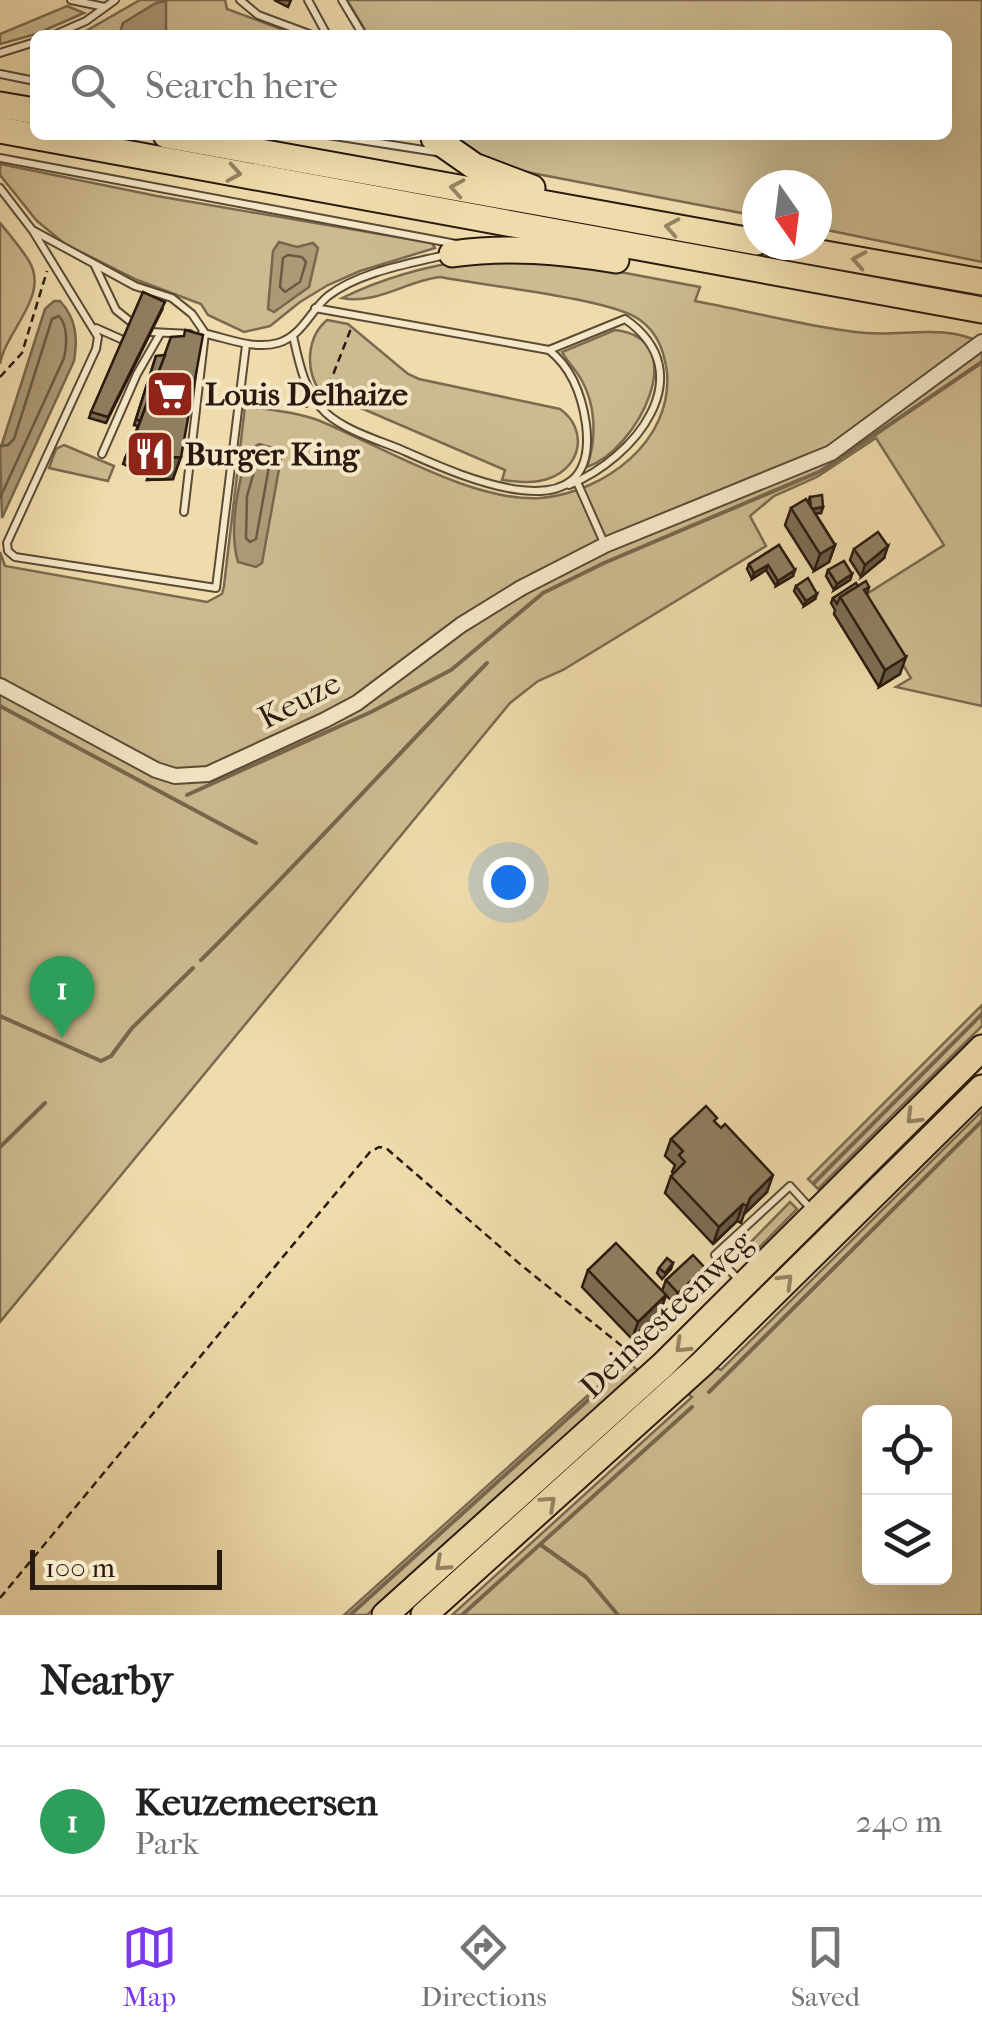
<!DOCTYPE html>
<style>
body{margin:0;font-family:"IM FELL French Canon",serif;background:#f2f2f2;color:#202124}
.controls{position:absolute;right:30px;bottom:30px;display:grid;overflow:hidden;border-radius:15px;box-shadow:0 10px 40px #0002}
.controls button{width:90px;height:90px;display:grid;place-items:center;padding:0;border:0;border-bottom:2px solid #e0e0e0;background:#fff;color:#202124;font:50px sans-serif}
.compass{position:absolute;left:742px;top:170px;width:90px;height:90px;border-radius:50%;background:#fff;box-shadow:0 10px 40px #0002;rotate:166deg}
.scale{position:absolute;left:30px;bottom:25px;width:192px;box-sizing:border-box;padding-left:10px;border:5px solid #291a0f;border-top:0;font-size:28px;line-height:35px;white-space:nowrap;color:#291a0f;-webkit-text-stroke:8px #f5e8c8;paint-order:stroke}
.you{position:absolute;left:508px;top:882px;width:35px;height:35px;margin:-25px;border:8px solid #fff;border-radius:50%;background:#1a73e8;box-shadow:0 0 0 15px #1a73e833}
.badge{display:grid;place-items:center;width:65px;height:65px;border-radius:50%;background:#7c3aed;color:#fff;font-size:32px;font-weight:700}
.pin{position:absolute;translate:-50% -82px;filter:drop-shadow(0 2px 5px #0008)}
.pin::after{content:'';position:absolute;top:52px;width:35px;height:30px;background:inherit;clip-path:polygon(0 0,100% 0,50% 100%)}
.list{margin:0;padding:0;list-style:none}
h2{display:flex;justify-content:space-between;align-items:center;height:130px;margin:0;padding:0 40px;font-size:42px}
h2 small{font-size:32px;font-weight:400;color:#757577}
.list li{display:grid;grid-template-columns:65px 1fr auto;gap:30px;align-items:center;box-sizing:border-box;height:150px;padding:0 40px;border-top:2px solid #e0e0e0}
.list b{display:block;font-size:38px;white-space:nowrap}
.list p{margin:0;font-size:32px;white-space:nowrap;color:#757577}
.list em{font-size:32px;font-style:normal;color:#757577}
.icon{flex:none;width:55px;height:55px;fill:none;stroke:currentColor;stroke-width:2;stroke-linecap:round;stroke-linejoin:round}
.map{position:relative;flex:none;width:982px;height:1615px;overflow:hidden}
.search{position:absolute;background:#fff;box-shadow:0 10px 40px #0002;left:30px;right:30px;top:30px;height:110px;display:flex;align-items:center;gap:25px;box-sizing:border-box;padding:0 35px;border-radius:15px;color:#757577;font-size:38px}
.sheet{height:280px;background:#fff}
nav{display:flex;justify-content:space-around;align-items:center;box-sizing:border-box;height:140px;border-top:2px solid #e0e0e0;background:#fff;font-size:28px;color:#757577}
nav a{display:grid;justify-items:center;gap:5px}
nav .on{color:#7c3aed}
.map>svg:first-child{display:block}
</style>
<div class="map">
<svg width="982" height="1615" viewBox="0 0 982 1615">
<rect width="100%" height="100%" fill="#efdbab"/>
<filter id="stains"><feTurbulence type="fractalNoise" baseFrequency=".002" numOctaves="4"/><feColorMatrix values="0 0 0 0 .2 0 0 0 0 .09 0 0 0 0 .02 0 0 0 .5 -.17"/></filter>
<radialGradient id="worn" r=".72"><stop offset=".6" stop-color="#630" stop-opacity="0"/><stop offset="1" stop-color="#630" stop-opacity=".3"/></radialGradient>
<g fill="#cdba90" stroke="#7b6a50" stroke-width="2.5" fill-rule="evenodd">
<polygon points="140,0 225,0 227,9 297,35 79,35"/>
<polygon points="347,0 982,0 982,262 817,228 817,185 757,185 757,216 516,170 469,157 440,135 947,135 947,35 368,35"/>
<polygon points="67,6 84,13 36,34 0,44 0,34"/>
<polygon points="0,164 157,196 432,243 435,248 360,271 328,285 300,302 270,326 244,332 208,315 201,304 137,280 65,244 37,221 0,175"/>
<path d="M0 223C10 235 21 248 29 261 50 296 6 330 0 364Z"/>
<path d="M471 260H556L700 287 695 301C749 311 813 328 866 333 906 336 944 324 982 343V706L896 687 911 678 862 597 944 545 876 438 817 477 774 496 750 516 766 546 563 670 538 681 510 703 0 1322V552L5 566 207 602 222 594 224 586 245 406C269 410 297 412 320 421 381 446 474 503 541 498 605 492 673 441 667 372 664 351 658 333 640 320 613 299 481 285 440 277 406 281 376 305 342 298 383 278 426 266 471 260Z"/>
<path d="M327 320 348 324 408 374 419 379 560 409C588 429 582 466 550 478 535 484 519 482 502 480L505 470 319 390C305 368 307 337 327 320Z"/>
<path d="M615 330C695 339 636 451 587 467 597 438 596 405 581 379 575 369 567 361 562 352Z"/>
<polygon points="64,445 114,466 108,481 49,468 56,449"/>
<polygon points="982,1005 982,1026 818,1189 808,1179"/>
<path d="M982 1111V1615H452L692 1397 688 1394 715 1367 721 1370ZM870 1412H944V1578H870Z"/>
<polygon points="790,1202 797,1209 747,1260 740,1253"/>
<polygon points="627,1360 638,1371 367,1615 344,1615"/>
</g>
<g fill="#ac9976" stroke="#78664d" stroke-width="2.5">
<polygon points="166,1 166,35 119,35 123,23 156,3"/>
<polygon points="279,242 297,247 313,243 318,248 309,287 274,312 268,309 273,251"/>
<path d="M54 301H60C76 318 78 338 74 361L2 518 0 450 45 309Z"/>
<path d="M259 444 280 450 281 458 262 563 256 567 238 562C228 528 239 484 247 451Z"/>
</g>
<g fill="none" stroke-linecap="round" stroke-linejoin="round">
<g stroke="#6a5a42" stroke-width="2.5">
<polygon points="288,255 302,257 306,262 300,282 285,292 280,287 283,258"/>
<path d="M0 446 8 445 14 439 52 319 59 316C68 326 67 345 64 358L0 498"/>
<polygon points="259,455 267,456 270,461 256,539 250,542 246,538 247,496"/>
</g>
<g stroke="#78664d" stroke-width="4">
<polyline points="0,706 256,843"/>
<polyline points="187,795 371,712 451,670 543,593 604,563 821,471 982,362"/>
<path d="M201 960C299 863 391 761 487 663"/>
<polyline points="0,1016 101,1061 111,1056 132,1028 193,968"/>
<polyline points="0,1147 45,1103"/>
<polyline points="814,1183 982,1014"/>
<polyline points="709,1392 982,1121"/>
<polyline points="541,1545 586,1577 618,1615"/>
<polyline points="350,1615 628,1364"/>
<polyline points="462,1615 692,1407"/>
</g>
<g stroke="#5a4a36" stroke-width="10">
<g id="lane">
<polyline points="71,0 105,7"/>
<polyline points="240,0 258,15 312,35"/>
<polyline points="308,0 327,35"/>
<polyline points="342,0 363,35"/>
<polyline points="54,35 86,21 115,0"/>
<polyline points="0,53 35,42"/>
<polyline points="0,74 35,81"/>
<polyline points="328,135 443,153"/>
<polyline points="0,158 456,244"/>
<polyline points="0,188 33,231 98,337 96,349 7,543 8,551 15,557 216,588 246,345"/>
<polyline points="34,231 135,286 172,298 192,314 205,333 184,512"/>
<polyline points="95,266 116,310 131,322"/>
<polyline points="96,328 123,340"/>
<polyline points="151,332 190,334"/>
<path d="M202 333C228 338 252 350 278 343 302 336 310 311 328 296 359 272 408 264 445 255"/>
<path d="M293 336C299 363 305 394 326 413 346 431 378 440 402 450 454 473 601 542 586 424 582 396 572 368 549 350L315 308"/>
<path d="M549 350 625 319C704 374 634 459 569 485"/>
<polyline points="102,454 137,374 160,334"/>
<polyline points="577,482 605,545"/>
<polyline points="739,1280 715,1255 790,1186 811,1209"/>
</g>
</g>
<g stroke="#5a4a36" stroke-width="18">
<polyline id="street" points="0,686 156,770 175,776 208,774 325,720 357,703 461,625 521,588 605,545 831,453 982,342"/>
</g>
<g stroke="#291a0f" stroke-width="29">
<g id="highway">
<polyline points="0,105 35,111"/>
<polyline points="0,130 982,310"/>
<polyline points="166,135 757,242"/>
<polyline points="434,138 474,166 532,188"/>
<polyline points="775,245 982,282"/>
<path d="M452 254C507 246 561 251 616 260"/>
<polyline points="385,1615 663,1365 982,1048"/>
<polyline points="424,1615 703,1363 982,1088"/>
</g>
</g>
<g stroke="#291a0f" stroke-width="2.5" stroke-dasharray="8 5" stroke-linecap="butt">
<polyline points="0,377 22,353 47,271"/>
<polyline points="208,396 230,399"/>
<polyline points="324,398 352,326"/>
<polyline points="248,401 310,407"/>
<polyline points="0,1598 370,1152 379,1147 386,1148 521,1265 638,1359"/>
</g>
<use href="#lane" stroke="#f5e8c8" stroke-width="6"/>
<use href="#street" stroke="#f5e8c8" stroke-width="14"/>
<use href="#highway" stroke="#efdbab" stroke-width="25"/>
</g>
<g fill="#7c6c53" stroke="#291a0f" stroke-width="2.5">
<polygon points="274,0 291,0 288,7"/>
<polygon points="163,308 106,423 89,418 91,412"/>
<polygon points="156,356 173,479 147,480 148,476 123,464 138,426 134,425"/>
<polygon points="810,497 823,507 821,513 815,513 835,545 829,562 814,571 785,525 791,508 808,502"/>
<polygon points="779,545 793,576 776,586 766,570 752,579 747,569 749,564"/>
<polygon points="854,549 884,558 861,577 850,560"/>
<polygon points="828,570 852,574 850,580 834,590 826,576"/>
<polygon points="796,586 815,599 804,606 794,591"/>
<polygon points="858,586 869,587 867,594 900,674 879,687 834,614 835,610 831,603 833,598"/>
<polygon points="715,1123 767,1192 744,1214 741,1223 737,1221 713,1244 665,1193 671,1176 674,1174 672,1172 675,1165 665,1156 671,1139"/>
<polygon points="673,1263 671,1269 662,1279 657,1273 659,1268"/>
<polygon points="705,1268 701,1279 674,1304 666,1295 660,1312 632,1339 582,1287 588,1270 662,1291 666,1280"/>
</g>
<g fill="#655843" stroke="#291a0f" stroke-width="2.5">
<polygon points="181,457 173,479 147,480 155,458"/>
<polygon points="823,507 821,513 809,514 811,509"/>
<polygon points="835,545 829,562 814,571 820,554"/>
<polygon points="888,546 884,558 861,577 865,565"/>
<polygon points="768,565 766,570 752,579 754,573"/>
<polygon points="795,570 793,576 776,586 778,581"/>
<polygon points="852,574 850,580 834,590 837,584"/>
<polygon points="817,594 815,599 804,606 806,601"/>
<polygon points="906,657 900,674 879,687 885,670"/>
<polygon points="773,1175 767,1192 744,1214 750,1198"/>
<polygon points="743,1204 737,1221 713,1244 719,1227"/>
<polygon points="705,1268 701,1279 674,1304 678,1293"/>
<polygon points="666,1295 660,1312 632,1339 638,1322"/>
</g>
<g fill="#907e60" stroke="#291a0f" stroke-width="2.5">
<polygon points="143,292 165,302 108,417 91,412"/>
<polygon points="185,330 203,335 181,457 155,458 160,444 136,433 171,337 184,336"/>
<polygon points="165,355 140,421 136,419 156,356"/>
<polygon points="130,450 154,460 150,470 125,458"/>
<polygon points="822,495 823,507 811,509 810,497"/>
<polygon points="806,499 835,545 820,554 791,508"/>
<polygon points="878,532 888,546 865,565 854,549"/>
<polygon points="779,545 795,570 778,581 768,565 754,573 749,564"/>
<polygon points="844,561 852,574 837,584 828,570"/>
<polygon points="808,578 817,594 806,601 796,586"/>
<polygon points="866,581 869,587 864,590 906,657 885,670 840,597"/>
<polygon points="856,583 858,586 840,597 837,604 833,598"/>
<polygon points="706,1106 717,1118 714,1121 721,1128 725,1124 773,1175 750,1198 747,1206 743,1204 719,1227 671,1176 685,1162 679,1155 683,1151 671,1139"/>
<polygon points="616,1243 666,1295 638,1322 588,1270"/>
<polygon points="693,1255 705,1268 678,1293 666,1280"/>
<polygon points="667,1258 673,1263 665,1273 659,1268"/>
</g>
<defs><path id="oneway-chevron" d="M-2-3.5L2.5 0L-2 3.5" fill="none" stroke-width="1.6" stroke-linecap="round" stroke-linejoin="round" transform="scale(2.5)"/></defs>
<g stroke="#968465">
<use href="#oneway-chevron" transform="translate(234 173) rotate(10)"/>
<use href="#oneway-chevron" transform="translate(457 188) rotate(-170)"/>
<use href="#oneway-chevron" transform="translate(672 227) rotate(-170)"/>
<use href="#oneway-chevron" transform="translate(859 260) rotate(-170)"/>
<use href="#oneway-chevron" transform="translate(913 1117) rotate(135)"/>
<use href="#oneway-chevron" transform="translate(786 1281) rotate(-45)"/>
<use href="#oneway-chevron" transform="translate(682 1346) rotate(136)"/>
<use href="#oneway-chevron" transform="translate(549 1503) rotate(-42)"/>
<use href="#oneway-chevron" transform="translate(442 1564) rotate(138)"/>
</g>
<defs>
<g id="supermarket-square" transform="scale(2.5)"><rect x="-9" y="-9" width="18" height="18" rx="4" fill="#8f2418" stroke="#f5e8c8"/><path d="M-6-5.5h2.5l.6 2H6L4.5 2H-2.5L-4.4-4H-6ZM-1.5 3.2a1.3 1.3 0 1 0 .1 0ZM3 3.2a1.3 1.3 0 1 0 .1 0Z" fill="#fff"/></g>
<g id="restaurant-square" transform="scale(2.5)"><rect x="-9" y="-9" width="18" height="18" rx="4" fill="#8f2418" stroke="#f5e8c8"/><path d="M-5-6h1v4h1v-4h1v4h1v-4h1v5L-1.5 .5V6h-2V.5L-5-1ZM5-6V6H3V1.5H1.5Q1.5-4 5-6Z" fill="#fff"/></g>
</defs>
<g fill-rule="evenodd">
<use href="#supermarket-square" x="170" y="394"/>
<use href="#restaurant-square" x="150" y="454"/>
</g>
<g text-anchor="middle" stroke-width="8" stroke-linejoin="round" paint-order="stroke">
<g font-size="32" font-weight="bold" fill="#291a0f" stroke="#f5e8c8" text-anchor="start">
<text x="205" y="405">Louis Delhaize</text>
<text x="185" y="465">Burger King</text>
</g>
<g font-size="32" fill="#291a0f" stroke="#f5e8c8">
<text transform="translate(299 700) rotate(-27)" y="11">Keuze</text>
<text transform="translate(666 1314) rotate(-44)" y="11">Deinsesteenweg</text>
</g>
</g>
<rect width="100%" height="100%" filter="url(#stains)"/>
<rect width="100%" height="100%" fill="url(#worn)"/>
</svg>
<div class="controls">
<button><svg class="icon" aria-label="locate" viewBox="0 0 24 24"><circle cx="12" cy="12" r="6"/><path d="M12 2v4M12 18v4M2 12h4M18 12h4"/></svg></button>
<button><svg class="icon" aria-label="layers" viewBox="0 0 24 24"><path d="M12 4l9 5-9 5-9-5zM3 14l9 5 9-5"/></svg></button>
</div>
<svg class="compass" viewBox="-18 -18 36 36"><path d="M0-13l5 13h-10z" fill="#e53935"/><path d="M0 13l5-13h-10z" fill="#757577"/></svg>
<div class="scale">100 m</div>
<div class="you"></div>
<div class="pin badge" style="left:62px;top:1038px;background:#2e9e5b">1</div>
<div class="search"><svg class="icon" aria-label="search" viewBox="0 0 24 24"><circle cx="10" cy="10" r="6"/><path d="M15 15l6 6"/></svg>Search here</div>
</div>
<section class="sheet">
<h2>Nearby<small></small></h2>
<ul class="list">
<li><span class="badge" style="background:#2e9e5b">1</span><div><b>Keuzemeersen</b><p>Park</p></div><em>240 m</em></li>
</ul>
</section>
<nav>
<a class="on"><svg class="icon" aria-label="map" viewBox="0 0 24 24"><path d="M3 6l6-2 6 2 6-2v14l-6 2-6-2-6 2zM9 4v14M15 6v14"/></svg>Map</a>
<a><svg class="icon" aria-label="directions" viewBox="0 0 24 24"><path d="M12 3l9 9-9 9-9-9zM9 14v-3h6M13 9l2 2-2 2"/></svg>Directions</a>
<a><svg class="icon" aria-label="saved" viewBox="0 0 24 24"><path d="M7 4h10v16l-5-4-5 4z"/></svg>Saved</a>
</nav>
